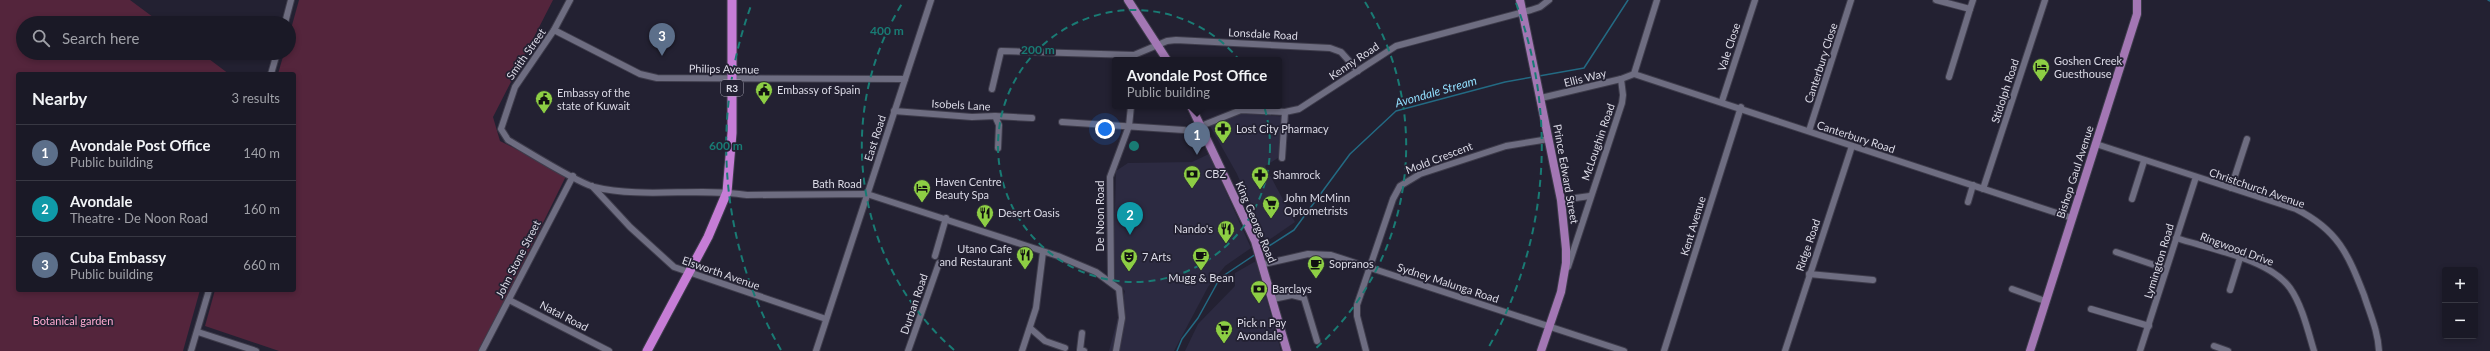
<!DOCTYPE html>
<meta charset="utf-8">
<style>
body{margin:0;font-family:Lato,sans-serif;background:#23222e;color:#f1f3f6}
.controls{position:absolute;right:12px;bottom:12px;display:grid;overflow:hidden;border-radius:4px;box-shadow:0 2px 6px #0003}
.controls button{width:36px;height:36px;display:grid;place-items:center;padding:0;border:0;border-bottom:1px solid #383843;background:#1a1926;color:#f1f3f6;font:20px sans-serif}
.you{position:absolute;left:1105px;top:129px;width:14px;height:14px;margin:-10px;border:3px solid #fff;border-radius:50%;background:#1a73e8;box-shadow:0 0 0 6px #1a73e833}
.badge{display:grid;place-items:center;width:26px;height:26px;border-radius:50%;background:#7c3aed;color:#fff;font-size:13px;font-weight:700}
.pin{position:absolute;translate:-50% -33px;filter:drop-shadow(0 1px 2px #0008)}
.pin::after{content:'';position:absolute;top:21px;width:14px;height:12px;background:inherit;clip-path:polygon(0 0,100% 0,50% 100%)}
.popup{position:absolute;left:1112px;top:57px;width:170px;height:52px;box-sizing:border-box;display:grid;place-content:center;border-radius:4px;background:#1a1926;filter:drop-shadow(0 1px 3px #0005);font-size:13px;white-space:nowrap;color:#9fa0a7}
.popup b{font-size:15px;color:#f1f3f6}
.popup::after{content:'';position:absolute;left:50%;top:100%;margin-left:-8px;border:8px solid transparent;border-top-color:#1a1926}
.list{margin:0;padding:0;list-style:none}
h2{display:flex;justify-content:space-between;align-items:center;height:52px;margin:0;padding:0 16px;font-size:17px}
h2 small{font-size:13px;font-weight:400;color:#9fa0a7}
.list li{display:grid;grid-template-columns:26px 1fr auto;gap:12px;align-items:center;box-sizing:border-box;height:56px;padding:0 16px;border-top:1px solid #383843}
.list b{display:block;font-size:15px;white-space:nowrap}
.list p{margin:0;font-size:13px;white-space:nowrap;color:#9fa0a7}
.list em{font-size:13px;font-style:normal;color:#9fa0a7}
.icon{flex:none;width:22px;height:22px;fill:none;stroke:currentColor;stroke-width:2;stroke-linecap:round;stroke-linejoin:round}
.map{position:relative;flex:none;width:2490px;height:351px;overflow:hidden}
.search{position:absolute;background:#1a1926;box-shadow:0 2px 6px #0003;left:16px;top:16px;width:280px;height:44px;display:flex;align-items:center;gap:10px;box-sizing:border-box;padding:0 14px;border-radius:22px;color:#9fa0a7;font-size:15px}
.panel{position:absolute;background:#1a1926;box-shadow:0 2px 6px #0003;left:16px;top:72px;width:280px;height:220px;border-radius:4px}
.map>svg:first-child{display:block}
</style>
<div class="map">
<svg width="2490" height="351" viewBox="0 0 2490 351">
<rect width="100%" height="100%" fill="#232132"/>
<g fill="#2c2a41">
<polygon points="1242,113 1289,117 1286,153 1265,166 1295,222 1266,242 1237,174 1210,126"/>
<polygon points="1209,154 1251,248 1225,266 1208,287 1174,351 1109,351 1125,291 1113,279 1116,171 1128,163 1192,162"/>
<polygon points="1256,261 1281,351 1185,351 1198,324 1235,286 1235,273"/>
</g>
<g fill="#54253c">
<polygon points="0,0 130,0 161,23 23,23 23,53 201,53 229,74 18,74 18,290 200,290 183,351 0,351"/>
<polygon points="299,0 553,0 493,117 500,141 567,174 480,351 279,351 205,326 215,290 294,290 294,74 278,74 284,53 289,53 289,36"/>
</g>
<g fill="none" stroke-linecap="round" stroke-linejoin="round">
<g stroke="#236a83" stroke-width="1.5">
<polyline points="2488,0 2490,1"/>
<polyline points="1539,76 1584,68 1628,0"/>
<polyline points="1261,251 1294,230 1350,154 1396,111 1505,82 1533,77"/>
<polyline points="1177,351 1182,339 1198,318 1220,278 1256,254"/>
</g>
<g stroke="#3e3c4b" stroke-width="8">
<g id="minor">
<path d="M570 0 554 30 515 87 501 129 508 140C529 152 574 181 594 187 644 199 697 187 747 195L867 194 1058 256 1096 272 1119 289 1122 318 1116 351"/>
<polyline points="1936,0 1970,9 1973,0"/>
<polyline points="285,23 291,0"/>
<polyline points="554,30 640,74 657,78 905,79"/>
<polyline points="271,74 277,53"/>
<polyline points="1634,74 2072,218"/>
<polyline points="1634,74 1657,0"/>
<polyline points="1949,77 1970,9"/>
<polyline points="992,89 1001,51 1134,55 1167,41 1176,40 1330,48 1341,52 1358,71"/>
<polyline points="1541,98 1621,79 1634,74"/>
<polyline points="1722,101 1755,0"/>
<polyline points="894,111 972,117 995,116 999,125 998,148"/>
<polyline points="995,116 1032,118"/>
<polyline points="1062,122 1184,130"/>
<polyline points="1201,126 1241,110 1285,112 1299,109 1396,46 1531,10 1540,7 1549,0"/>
<polyline points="1809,131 1851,0"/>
<path d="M2096 144 2296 209C2338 230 2348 254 2364 295 2370 314 2378 331 2379 351"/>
<polyline points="1282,158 1285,112"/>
<polyline points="592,186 630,227 674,267 826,319"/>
<polyline points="2231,188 2247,139"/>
<polyline points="1983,189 2045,0"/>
<polyline points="2132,199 2144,161"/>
<polyline points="1561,200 1590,196"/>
<polyline points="1968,202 1973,185"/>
<path d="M2176 238C2210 249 2269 259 2290 288 2302 305 2308 331 2314 351"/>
<polyline points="2116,252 2166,269"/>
<polyline points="935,256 946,218"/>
<polyline points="1264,264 1308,254 1331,255 1624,351"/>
<polyline points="1568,267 1622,103 1623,95 1621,79"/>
<polyline points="1809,274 1873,280"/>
<polyline points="1111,282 1110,177 1129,126 1131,106"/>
<polyline points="2012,289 2045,301"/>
<polyline points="2230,290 2240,258"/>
<polyline points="1273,299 1292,295 1304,298 1317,341"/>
<polyline points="509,300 609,351"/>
<polyline points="2091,309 2149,326"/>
<polyline points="1030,328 1045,341 1065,348"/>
<polyline points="198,332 256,351"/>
<polyline points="1082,333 1080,350 1084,351"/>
<polyline points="2214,346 2228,351"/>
<polyline points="191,351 209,290"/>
<polyline points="482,351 573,176"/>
<polyline points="816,351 931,0"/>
<polyline points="908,351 939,263"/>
<polyline points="1022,351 1036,308 1043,252"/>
<polyline points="1366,351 1357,316 1357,305 1393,199 1400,186 1420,174 1506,146 1549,139"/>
<polyline points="1664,351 1741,107"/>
<polyline points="1785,351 1852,146"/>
<polyline points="2140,351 2196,177"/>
</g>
</g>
<g stroke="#3e3c4b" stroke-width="10">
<g id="major">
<polyline points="1128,0 1167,60"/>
<polyline points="1520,0 1561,200 1566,249 1566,263 1561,292 1541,351"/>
<polyline points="1191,106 1255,241 1287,351"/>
<polyline points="2030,351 2137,14 2137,0"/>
</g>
</g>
<g stroke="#3e3c4b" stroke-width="11">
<polyline id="highway" points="647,351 708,237 727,192 732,133 732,0"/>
</g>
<use href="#minor" stroke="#6e6d81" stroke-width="6"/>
<use href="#major" stroke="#a377b4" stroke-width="8"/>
<use href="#highway" stroke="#c67dd6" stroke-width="9"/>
</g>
<g fill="none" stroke="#197b74" stroke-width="2" stroke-dasharray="7 5">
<circle cx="1134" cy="146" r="136"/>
<path d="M954 350A272 272 0 0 1 903 2M1365 2A272 272 0 0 1 1314 350"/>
<path d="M781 350A408 408 0 0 1 752 3M1516 3A408 408 0 0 1 1487 350"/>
</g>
<defs>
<g id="hotel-pin" transform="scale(0.9)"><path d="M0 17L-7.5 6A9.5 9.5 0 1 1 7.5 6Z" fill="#8dce44" stroke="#232132"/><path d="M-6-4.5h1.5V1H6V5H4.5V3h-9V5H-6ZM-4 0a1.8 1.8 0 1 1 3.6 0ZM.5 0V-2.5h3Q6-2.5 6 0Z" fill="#111"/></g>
<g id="civic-pin" transform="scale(0.9)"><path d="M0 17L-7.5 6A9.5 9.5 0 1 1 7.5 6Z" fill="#8dce44" stroke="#232132"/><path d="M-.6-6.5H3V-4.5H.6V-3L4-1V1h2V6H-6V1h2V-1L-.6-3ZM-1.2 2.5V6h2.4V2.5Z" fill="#111"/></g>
<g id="pharmacy-pin" transform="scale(0.9)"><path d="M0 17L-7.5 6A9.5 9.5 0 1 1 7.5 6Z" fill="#8dce44" stroke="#232132"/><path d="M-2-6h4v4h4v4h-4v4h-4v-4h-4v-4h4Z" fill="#111"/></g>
<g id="bank-pin" transform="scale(0.9)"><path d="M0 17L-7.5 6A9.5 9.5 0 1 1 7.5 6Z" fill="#8dce44" stroke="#232132"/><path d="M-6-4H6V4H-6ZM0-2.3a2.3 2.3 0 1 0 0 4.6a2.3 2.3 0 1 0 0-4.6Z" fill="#111"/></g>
<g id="supermarket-pin" transform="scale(0.9)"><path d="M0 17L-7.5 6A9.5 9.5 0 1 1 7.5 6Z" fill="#8dce44" stroke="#232132"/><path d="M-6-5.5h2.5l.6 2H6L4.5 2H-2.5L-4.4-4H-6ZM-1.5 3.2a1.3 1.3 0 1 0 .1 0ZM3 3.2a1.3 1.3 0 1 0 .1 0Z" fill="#111"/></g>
<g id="restaurant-pin" transform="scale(0.9)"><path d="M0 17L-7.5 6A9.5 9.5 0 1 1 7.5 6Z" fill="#8dce44" stroke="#232132"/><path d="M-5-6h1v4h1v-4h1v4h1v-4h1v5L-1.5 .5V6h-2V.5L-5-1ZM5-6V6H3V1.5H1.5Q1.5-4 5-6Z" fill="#111"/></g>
<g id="cafe-pin" transform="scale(0.9)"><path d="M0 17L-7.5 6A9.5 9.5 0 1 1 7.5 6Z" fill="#8dce44" stroke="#232132"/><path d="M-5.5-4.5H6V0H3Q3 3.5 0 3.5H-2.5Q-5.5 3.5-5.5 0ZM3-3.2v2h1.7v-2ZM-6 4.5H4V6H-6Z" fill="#111"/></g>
<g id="theatre-pin" transform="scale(0.9)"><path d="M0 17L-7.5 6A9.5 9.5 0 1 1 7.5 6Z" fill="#8dce44" stroke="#232132"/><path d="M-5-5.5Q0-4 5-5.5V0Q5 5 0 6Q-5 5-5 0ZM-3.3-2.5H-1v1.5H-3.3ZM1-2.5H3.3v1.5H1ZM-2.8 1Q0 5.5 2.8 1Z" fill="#111"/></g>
</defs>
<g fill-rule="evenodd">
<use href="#hotel-pin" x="2041" y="67"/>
<use href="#civic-pin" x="764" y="90"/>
<use href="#civic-pin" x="544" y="99"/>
<use href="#pharmacy-pin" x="1223" y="129"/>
<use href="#bank-pin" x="1192" y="174"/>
<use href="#pharmacy-pin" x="1260" y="175"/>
<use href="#hotel-pin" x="922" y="188"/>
<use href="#supermarket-pin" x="1271" y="204"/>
<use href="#restaurant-pin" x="985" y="213"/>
<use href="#restaurant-pin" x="1226" y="229"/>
<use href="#restaurant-pin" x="1025" y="255"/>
<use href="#cafe-pin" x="1201" y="256"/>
<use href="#theatre-pin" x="1129" y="257"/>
<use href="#cafe-pin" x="1316" y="264"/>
<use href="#bank-pin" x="1259" y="289"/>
<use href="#supermarket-pin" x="1224" y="329"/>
</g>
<g text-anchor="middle" stroke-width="3.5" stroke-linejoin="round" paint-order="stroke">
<rect fill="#232132" stroke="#a4a2b0" stroke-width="1" x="721" y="80" width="22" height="16" rx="3"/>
<g font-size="10" font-weight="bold" fill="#dbdae6">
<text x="732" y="92">R3</text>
</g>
<g font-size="11" fill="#dbdae6" stroke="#232132">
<text transform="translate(1263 34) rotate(3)" y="4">Lonsdale Road</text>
<text transform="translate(1729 47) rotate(-72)" y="4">Vale Close</text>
<text transform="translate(526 54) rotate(-55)" y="4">Smith Street</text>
<text transform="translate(1354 61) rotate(-34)" y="4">Kenny Road</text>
<text transform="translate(1821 63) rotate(-72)" y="4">Canterbury Close</text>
<text transform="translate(724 69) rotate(1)" y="4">Philips Avenue</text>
<text transform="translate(1585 78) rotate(-14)" y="4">Ellis Way</text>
<text transform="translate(2005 91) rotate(-72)" y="4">Stidolph Road</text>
<text transform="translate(961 105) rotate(3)" y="4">Isobels Lane</text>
<text transform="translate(1856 137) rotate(18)" y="4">Canterbury Road</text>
<text transform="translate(875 138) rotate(-72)" y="4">East Road</text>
<text transform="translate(1598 142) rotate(-71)" y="4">McLoughin Road</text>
<text transform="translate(1439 158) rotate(-21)" y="4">Mold Crescent</text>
<text transform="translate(2075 172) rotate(-72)" y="4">Bishop Gaul Avenue</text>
<text transform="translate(1566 174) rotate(80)" y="4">Prince Edward Street</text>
<text x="837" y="188">Bath Road</text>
<text transform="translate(2257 188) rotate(19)" y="4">Christchurch Avenue</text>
<text transform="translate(1100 216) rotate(-90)" y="4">De Noon Road</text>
<text transform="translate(1256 222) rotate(67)" y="4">King George Road</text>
<text transform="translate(1693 226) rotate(-73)" y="4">Kent Avenue</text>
<text transform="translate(1808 245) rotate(-71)" y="4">Ridge Road</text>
<text transform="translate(2237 249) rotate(20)" y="4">Ringwood Drive</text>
<text transform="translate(518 259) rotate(-63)" y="4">John Stone Street</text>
<text transform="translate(2159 261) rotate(-73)" y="4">Lymington Road</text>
<text transform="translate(721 273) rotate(19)" y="4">Elsworth Avenue</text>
<text transform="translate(1448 283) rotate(18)" y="4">Sydney Malunga Road</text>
<text transform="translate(914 304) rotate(-71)" y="4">Durban Road</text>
<text transform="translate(564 316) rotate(27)" y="4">Natal Road</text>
</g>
<g font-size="11" fill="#dbdae6" stroke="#232132" text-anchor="start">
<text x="2054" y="65">Goshen Creek<tspan x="2054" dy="13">Guesthouse</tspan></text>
<text x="777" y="94">Embassy of Spain</text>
<text x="557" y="97">Embassy of the<tspan x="557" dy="13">state of Kuwait</tspan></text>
<text x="1236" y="133">Lost City Pharmacy</text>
<text x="1205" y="178">CBZ</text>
<text x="1273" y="179">Shamrock</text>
<text x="935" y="186">Haven Centre<tspan x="935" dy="13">Beauty Spa</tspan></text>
<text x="1284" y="202">John McMinn<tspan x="1284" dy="13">Optometrists</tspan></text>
<text x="998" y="217">Desert Oasis</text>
<text x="1213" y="233" text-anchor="end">Nando's</text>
<text x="1012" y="253" text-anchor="end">Utano Cafe<tspan x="1012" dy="13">and Restaurant</tspan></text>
<text x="1142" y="261">7 Arts</text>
<text x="1329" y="268">Sopranos</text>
<text x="1201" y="282" text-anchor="middle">Mugg &amp; Bean</text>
<text x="1272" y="293">Barclays</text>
<text x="1237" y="327">Pick n Pay<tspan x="1237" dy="13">Avondale</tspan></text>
</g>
<g font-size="11" fill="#feaad0" stroke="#232132">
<text x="73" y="325">Botanical garden</text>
</g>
<g font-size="12" font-style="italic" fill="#91defd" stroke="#232132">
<text transform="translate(1436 92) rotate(-16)" y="4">Avondale Stream</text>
</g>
</g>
<circle cx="1134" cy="146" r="6" fill="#197b74" stroke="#232132" stroke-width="2"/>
<g font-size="12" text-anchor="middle" font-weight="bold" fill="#197b74" stroke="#232132" stroke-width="3.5" stroke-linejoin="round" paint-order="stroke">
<text x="887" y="35">400 m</text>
<text x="1038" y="54">200 m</text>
<text x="726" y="150">600 m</text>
</g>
</svg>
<div class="controls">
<button>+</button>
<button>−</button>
</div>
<div class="you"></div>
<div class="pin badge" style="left:1197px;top:155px;background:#5c6f8a">1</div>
<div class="popup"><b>Avondale Post Office</b>Public building</div>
<div class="pin badge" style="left:1130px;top:235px;background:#0f9aa8">2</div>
<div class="pin badge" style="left:662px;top:56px;background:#5c6f8a">3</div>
<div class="search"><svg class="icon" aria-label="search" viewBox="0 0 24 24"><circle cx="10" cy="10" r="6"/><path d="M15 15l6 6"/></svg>Search here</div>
<section class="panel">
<h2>Nearby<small>3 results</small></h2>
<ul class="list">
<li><span class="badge" style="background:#5c6f8a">1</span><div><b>Avondale Post Office</b><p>Public building</p></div><em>140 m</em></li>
<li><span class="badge" style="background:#0f9aa8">2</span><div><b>Avondale</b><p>Theatre · De Noon Road</p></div><em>160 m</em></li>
<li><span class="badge" style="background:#5c6f8a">3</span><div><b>Cuba Embassy</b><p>Public building</p></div><em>660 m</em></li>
</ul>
</section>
</div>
